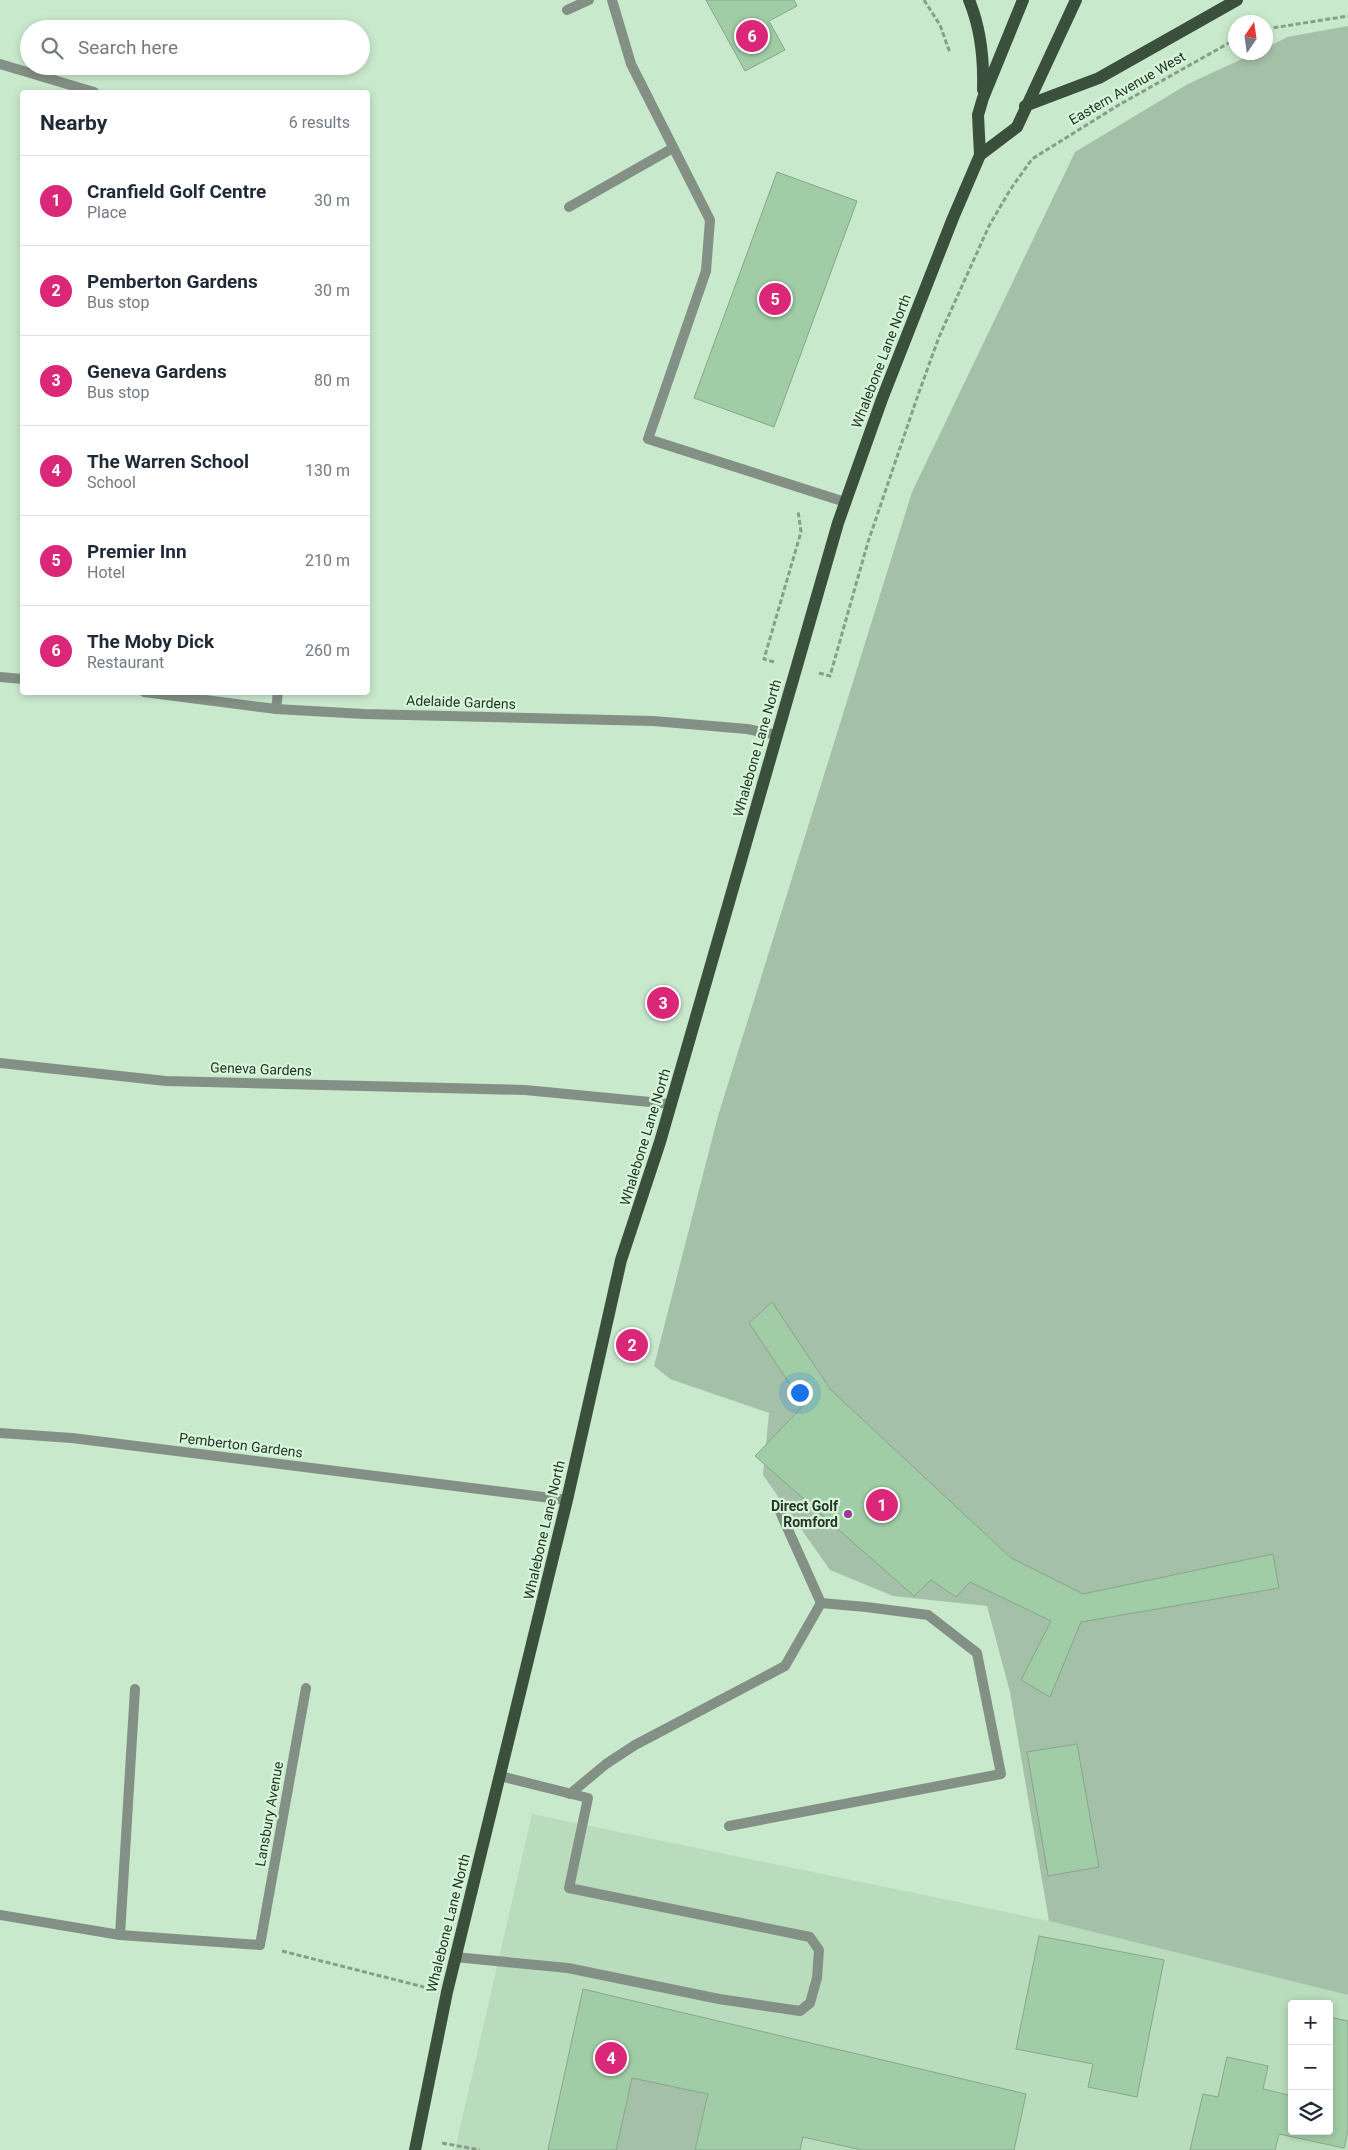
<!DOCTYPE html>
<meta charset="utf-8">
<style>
body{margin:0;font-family:Roboto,sans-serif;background:#f6f6f7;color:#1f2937}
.controls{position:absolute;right:15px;bottom:15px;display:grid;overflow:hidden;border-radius:5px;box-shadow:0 2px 8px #0003}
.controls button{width:45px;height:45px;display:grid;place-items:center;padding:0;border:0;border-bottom:1px solid #e0e1e3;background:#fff;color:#1f2937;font:25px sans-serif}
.compass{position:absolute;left:1228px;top:15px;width:45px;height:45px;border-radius:50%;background:#fff;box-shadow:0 2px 8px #0003;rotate:13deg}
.you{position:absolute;left:799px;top:1392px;width:18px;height:18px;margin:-12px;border:4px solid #fff;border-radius:50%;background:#1a73e8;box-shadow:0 0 0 8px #1a73e833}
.badge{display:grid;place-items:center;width:32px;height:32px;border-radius:50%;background:#db2777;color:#fff;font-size:16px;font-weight:700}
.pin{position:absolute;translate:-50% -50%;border:2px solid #fff;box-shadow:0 1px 5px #0006}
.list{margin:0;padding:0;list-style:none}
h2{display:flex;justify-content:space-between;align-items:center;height:65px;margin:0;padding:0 20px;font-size:21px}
h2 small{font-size:16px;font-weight:400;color:#747a83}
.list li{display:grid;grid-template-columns:32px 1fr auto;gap:15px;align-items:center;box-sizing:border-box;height:90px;padding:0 20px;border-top:1px solid #e0e1e3}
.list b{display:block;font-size:19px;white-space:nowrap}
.list p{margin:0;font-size:16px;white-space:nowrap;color:#747a83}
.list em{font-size:16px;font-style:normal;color:#747a83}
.icon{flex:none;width:28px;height:28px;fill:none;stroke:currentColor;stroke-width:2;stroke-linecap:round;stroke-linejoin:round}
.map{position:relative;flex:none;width:1348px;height:2150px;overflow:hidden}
.search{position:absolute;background:#fff;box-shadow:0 2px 8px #0003;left:20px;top:20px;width:350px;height:55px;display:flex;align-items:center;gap:12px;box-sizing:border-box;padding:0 18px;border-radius:28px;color:#747a83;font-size:19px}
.panel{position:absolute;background:#fff;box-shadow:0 2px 8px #0003;left:20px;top:90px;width:350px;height:605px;border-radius:5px}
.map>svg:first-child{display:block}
</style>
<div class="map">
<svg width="1348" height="2150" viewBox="0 0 1348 2150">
<rect width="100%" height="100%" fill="#c9e9cd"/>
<path fill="#b8dcbc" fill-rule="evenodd" d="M532 1814 1049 1921 1348 1995V2150H455ZM1292 2004H1329V2131H1292Z"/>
<g fill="#a5c0a8">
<polygon points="1348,26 1348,1995 1049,1921 1010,1692 987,1606 893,1596 830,1570 763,1475 769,1413 670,1379 654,1366 718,1116 912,492 1075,152 1188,84 1255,53 1266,52 1266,48 1287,37"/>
<polygon points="632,2078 708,2094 695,2150 616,2150"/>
</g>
<g fill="#a1cda6" stroke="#87a58b">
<polygon points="706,0 794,0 797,6 769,21 785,50 745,71"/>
<polygon points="777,172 857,201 774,427 694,398"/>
<polygon points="772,1302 831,1390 1011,1558 1083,1594 1273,1554 1279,1588 1081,1622 1050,1697 1021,1680 1051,1621 970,1582 956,1597 931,1580 914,1596 755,1456 804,1405 749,1323"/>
<polygon points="1077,1744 1099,1867 1048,1876 1027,1752"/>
<polygon points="1039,1936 1164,1960 1137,2097 1088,2087 1093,2064 1016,2049"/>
<polygon points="583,1989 1026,2094 1014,2150 862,2150 803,2137 800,2150 695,2150 708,2094 632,2078 616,2150 548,2150"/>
<polygon points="1329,2017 1348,2021 1348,2130 1344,2148 1279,2134 1275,2150 1190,2150 1203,2094 1218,2097 1227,2057 1268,2066 1263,2089 1292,2096 1292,2131 1329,2131"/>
</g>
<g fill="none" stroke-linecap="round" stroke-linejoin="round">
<g stroke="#879f8a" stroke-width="3" stroke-dasharray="5 2.5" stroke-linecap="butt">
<polyline points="924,0 940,25 950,53"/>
<polyline points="1266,29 1348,16"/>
<polyline points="774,662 764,659 801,532 798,511"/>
<polyline points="819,673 830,676 868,542 918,395 939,337 989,226 1010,190 1032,159 1117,106 1236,39"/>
<polyline points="282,1951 424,1987"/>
<polyline points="442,2143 480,2150"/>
</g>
<g stroke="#839085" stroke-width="10">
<polyline points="612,0 631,64 710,220 706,271 648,439 845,502"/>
<polyline points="567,10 589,0"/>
<polyline points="569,207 673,148"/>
<polyline points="570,1794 606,1764 635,1745 785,1666 821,1603 777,1505"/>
<polyline points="729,1826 1001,1774 977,1653 928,1615 866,1607 821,1603"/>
<polyline points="455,1957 568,1968 719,1999 800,2011 810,2003 817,1978 819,1950 810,1937 569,1888 588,1798 500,1776"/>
</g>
<g stroke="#839085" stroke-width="10">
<polyline points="0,64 94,92"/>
<polyline points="0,677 22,679"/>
<polyline points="144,692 276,709 364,714 653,721 747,729 777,735"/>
<polyline points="276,709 278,692"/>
<polyline points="0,1063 166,1081 525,1090 671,1104"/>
<polyline points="0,1433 72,1438 567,1500"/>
<polyline points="0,1915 120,1935 260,1945 306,1688"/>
<polyline points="120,1935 135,1689"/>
</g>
<g stroke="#3a503d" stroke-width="12">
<path d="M969 0C981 29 984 59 983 90"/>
<polyline points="1025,106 1099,78 1237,0"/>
<polyline points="980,155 1017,127 1076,0"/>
<polyline points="415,2150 447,1992 567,1500 621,1260 660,1142 838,523 882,399 953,218 980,155 978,115 983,98 1023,0"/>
</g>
</g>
<circle fill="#9d379c" stroke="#d6f6da" stroke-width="2" cx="848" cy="1514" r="5"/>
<g text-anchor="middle" stroke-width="4.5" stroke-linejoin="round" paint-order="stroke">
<g font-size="14" fill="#283429" stroke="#d6f6da">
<text transform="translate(1127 88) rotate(-30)" y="5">Eastern Avenue West</text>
<text transform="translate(881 361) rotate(-69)" y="5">Whalebone Lane North</text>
<text transform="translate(461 702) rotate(2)" y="5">Adelaide Gardens</text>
<text transform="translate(757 748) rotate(-74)" y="5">Whalebone Lane North</text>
<text transform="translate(261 1069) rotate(2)" y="5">Geneva Gardens</text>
<text transform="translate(645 1137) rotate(-73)" y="5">Whalebone Lane North</text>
<text transform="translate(241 1445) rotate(7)" y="5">Pemberton Gardens</text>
<text transform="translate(544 1530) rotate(-77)" y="5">Whalebone Lane North</text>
<text transform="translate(269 1814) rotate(-80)" y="5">Lansbury Avenue</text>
<text transform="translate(448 1923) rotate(-76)" y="5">Whalebone Lane North</text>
</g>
<g font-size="14" font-weight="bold" fill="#283429" stroke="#d6f6da" text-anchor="end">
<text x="838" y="1511">Direct Golf<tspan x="838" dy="16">Romford</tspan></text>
</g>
</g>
</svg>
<div class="controls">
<button>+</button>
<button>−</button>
<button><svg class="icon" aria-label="layers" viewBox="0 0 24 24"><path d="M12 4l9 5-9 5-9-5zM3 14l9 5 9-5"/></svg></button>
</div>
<svg class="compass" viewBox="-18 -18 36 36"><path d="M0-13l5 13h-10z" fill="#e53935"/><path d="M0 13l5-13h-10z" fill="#747a83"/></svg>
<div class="you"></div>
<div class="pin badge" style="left:882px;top:1505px">1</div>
<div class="pin badge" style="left:632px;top:1345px">2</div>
<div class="pin badge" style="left:663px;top:1003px">3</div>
<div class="pin badge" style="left:611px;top:2058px">4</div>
<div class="pin badge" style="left:775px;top:299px">5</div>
<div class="pin badge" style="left:752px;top:36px">6</div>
<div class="search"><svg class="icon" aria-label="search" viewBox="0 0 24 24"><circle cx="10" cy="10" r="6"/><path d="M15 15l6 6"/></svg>Search here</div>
<section class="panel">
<h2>Nearby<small>6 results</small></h2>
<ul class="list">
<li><span class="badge">1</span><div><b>Cranfield Golf Centre</b><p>Place</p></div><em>30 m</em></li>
<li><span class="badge">2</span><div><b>Pemberton Gardens</b><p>Bus stop</p></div><em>30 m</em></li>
<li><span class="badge">3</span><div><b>Geneva Gardens</b><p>Bus stop</p></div><em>80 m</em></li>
<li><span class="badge">4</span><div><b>The Warren School</b><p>School</p></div><em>130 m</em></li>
<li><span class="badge">5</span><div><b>Premier Inn</b><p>Hotel</p></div><em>210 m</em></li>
<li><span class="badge">6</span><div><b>The Moby Dick</b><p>Restaurant</p></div><em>260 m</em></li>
</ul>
</section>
</div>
